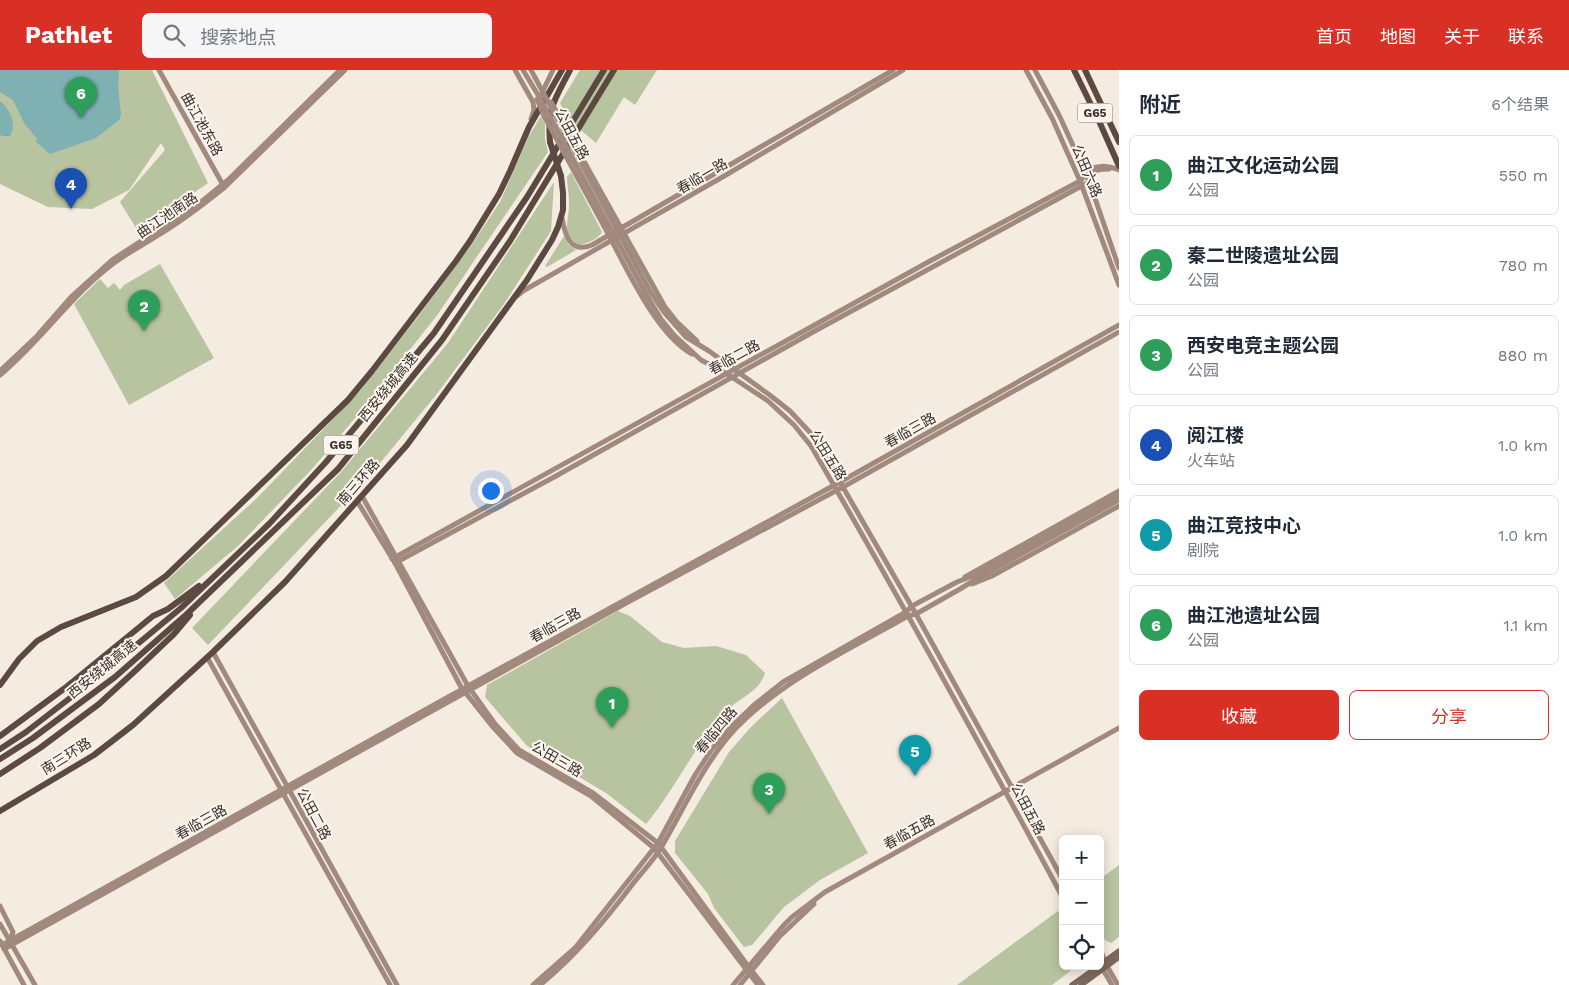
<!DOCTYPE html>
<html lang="zh">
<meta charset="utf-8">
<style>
body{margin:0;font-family:"Work Sans","Noto Sans SC",sans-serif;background:#f6f6f7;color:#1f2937}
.controls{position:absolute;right:15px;bottom:15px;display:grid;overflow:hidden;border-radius:8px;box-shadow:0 2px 12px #0003}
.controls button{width:45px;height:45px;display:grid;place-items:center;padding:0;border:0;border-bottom:1px solid #e0e1e3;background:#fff;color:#1f2937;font:25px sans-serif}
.you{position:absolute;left:490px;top:420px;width:18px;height:18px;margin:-12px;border:4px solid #fff;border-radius:50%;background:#1a73e8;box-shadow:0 0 0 8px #1a73e833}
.badge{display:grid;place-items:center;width:32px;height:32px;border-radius:50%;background:#d93025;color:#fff;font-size:16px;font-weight:700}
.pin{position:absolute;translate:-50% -41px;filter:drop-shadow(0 1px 2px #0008)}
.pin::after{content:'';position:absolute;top:26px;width:18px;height:15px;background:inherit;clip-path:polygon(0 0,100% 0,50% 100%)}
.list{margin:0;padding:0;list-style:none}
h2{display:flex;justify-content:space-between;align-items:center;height:65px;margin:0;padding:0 20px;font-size:21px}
h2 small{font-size:16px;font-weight:400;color:#747a83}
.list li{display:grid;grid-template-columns:32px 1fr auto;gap:15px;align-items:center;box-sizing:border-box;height:80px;margin:0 10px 10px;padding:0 10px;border:1px solid #e0e1e3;border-radius:8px}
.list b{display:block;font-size:19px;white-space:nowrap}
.list p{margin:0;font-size:16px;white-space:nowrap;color:#747a83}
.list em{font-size:16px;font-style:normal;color:#747a83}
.actions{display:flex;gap:10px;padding:15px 20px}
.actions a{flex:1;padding:11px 0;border:1px solid #d93025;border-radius:8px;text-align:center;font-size:18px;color:#d93025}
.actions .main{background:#d93025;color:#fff}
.icon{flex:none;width:28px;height:28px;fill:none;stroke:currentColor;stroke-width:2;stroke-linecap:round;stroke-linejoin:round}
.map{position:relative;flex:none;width:1119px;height:915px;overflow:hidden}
header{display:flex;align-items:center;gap:30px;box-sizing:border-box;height:70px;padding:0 25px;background:#d93025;color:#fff}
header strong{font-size:24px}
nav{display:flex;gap:28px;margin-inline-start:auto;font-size:18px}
.search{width:350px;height:45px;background:#f6f6f7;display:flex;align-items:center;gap:12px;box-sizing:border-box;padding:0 18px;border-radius:8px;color:#747a83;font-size:19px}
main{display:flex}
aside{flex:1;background:#fff}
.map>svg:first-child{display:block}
</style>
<header>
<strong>Pathlet</strong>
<div class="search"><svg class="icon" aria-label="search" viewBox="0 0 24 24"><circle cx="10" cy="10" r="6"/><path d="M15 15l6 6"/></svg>搜索地点</div>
<nav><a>首页</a><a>地图</a><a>关于</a><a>联系</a></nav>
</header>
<main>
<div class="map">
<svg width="1119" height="915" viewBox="0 0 1119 915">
<rect width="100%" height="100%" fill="#f4ebe1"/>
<g fill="#b8c4a0">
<polygon points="0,0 152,0 208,113 138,161 120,132 165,80 161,73 129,120 92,139 48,137 0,114"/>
<polygon points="580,0 657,0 635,35 624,27 596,73 568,49 560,33"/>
<polygon points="541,46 545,54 545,69 548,82 438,244 372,328 312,399 238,476 175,529 164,513 257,428 361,320 417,248 470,177 500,132 529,66"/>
<path d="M571 102 602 162C598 169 587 174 578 175 560 162 570 149 569 131 569 123 567 115 567 107Z"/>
<polygon points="554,112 551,161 504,234 436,325 371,404 208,575 192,558 341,402 448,273"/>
<polygon points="564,166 568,174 576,180 547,197 545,196"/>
<polygon points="160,194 214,288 129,335 74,234 100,209 108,218 114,213 120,220 124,215"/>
<path d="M618 541 630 546 662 572 684 578 716 576 746 585 765 603C760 621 740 628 727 640 695 674 676 718 646 754L606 723 527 676 485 627 487 615Z"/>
<polygon points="782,628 868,783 820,810 784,837 752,875 744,877 714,838 708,824 675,783 675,771 729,682 751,657"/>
<polygon points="1119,795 1119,867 1111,873 1105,870 1100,862 1100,809"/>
<polygon points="1058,841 1063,850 1063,896 1077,896 1052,915 957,915"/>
</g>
<g fill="#7fb0b2">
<polygon points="0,0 119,0 118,16 121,45 119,50 96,68 50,84 36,72 37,69 24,53 13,30 0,22"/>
<path d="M0 31C10 39 17 54 10 66H3L0 65Z"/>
</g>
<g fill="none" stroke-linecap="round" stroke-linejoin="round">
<g stroke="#a18a7d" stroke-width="5">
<polyline points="159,0 223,115"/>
<polyline points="515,0 533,32 534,40 531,49"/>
<polyline points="1026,0 1052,48 1080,111 1119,215"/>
<polyline points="1035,0 1059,45 1088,108 1119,198"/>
<polyline points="538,31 553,0"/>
<path d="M1085 101C1097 95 1106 95 1119 100"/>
<path d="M1088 108C1093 100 1100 99 1109 99"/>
<path d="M562 148C565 165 570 184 592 175L893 0"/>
<polyline points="616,149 665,237 677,252 697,271"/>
<path d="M604 156C625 195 655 263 692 284"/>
<polyline points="650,221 664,242 686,267 709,281 771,326 790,341 818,371 840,412 916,544 1063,810"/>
<path d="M646 224 661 249 674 265 701 290 727 304 768 331 794 355 811 376C898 525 981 676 1063 828"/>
<polyline points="517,226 523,221 726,105 903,0"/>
<polyline points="0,301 37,266 72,226 112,190 201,132 228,110 340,0"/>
<path d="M0 305C41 271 71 225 114 193 129 182 145 174 160 164 183 150 204 134 225 117L345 0"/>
<polyline points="362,426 468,616 495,654 519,680 593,723 658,773 748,896 763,915"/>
<polyline points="357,431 395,493 461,617 492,656 517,683 591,726 654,778 758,915"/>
<polyline points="392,489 930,191 1080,111 1086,105"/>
<polyline points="395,493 556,406 813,262 1089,112"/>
<polyline points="965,507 1119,421"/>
<polyline points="972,514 992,506 1119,436"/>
<polyline points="213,582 397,915"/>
<polyline points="207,587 390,915"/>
<polyline points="0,836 13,862 10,870"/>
<polyline points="0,854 35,915"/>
<polyline points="0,871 24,915"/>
<polyline points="2,875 468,616 840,412 1119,255"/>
<polyline points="4,879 628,532 843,417 1119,262"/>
<polyline points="1100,879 1107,896 1118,915"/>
<polyline points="1101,896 1112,915"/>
<polyline points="533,915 575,878 658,773 695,705 712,679 733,655 754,635 783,612 906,542 912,536 957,512 975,505 1119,425"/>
<path d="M540 915C576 885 603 853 632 815 642 802 654 790 662 776 686 735 704 692 737 657 784 609 850 579 908 546L916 544 960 519 978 508 1119 430"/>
<polyline points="733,915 783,856 792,847 825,822 1119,658"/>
<polyline points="740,915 780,866 814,834"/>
</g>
<g stroke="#7d675c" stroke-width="5.5">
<polyline points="1100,895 1119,881"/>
<polyline points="1072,915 1099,896"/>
<polyline points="1081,915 1119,887"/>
</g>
<g stroke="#5c4a42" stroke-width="6">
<polyline points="1074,0 1099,51 1119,96"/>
<polyline points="1085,0 1119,72"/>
<path d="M550 72C547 38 555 29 570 0"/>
<polyline points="0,615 19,589 37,571 61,557 136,527 166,506 348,330 372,301 456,191 470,171 499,124 510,101 529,57 562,0"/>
<polyline points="0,666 65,618 153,546 168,539 199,516"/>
<polyline points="0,679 26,662 105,601 181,538 270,453 326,392 434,263 527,127 604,0"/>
<polyline points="0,689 33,668 115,607 188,543 338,399 442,270 510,171 614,0"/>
<polyline points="0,704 40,678 99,634 135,601 174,564 190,545"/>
<polyline points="0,741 94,685 133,655 213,582 285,512 407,375 527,210 552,170 558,157 563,140 563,123 561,106"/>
</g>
<g stroke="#a18a7d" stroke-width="5">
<polyline points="523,0 541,30 646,224"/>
<polyline points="531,0 650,221"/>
<polyline points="537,29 544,46 604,156"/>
<polyline points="551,32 616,149"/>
</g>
<polyline stroke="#5c4a42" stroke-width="6" points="550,72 561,106"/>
</g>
<g text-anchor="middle" stroke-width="4" stroke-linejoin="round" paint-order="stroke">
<g fill="#fbf5ee" stroke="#756b66" stroke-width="1">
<rect x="1077.5" y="33.5" width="35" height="19" rx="4"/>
<rect x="323.5" y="365.5" width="35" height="19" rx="4"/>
</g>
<g font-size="12" font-weight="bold" fill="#3b302b">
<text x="1095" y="47">G65</text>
<text x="341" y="379">G65</text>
</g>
<g font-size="14" fill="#3b302b" stroke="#fbf5ee">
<text transform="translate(202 54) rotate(61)" y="5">曲江池东路</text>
<text transform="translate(572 64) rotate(62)" y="5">公田五路</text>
<text transform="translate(1087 101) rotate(67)" y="5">公田六路</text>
<text transform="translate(702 106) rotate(-30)" y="5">春临一路</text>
<text transform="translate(167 145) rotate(-34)" y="5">曲江池南路</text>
<text transform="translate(734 287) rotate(-29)" y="5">春临二路</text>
<text transform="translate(388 317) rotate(-51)" y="5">西安绕城高速</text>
<text transform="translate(910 360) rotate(-29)" y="5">春临三路</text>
<text transform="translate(828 385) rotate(58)" y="5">公田五路</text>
<text transform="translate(358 412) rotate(-49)" y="5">南三环路</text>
<text transform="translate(555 555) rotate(-29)" y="5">春临三路</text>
<text transform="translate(102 599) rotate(-39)" y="5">西安绕城高速</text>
<text transform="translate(716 660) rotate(-50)" y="5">春临四路</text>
<text transform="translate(66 686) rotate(-32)" y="5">南三环路</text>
<text transform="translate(557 689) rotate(30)" y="5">公田三路</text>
<text transform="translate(1028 739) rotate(62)" y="5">公田五路</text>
<text transform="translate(314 744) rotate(62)" y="5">公田二路</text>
<text transform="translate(201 752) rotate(-29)" y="5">春临三路</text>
<text transform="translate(909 762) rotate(-29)" y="5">春临五路</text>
</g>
</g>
</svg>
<div class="controls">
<button>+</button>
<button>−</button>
<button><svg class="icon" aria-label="locate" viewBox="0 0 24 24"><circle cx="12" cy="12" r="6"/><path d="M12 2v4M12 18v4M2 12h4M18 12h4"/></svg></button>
</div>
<div class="you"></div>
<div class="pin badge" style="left:612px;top:658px;background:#2e9e5b">1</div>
<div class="pin badge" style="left:144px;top:261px;background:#2e9e5b">2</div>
<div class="pin badge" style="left:769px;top:744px;background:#2e9e5b">3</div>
<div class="pin badge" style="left:71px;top:139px;background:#1a4fb4">4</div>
<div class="pin badge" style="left:915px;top:706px;background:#0f9aa8">5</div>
<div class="pin badge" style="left:81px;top:48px;background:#2e9e5b">6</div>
</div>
<aside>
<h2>附近<small>6个结果</small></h2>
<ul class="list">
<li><span class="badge" style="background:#2e9e5b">1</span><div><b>曲江文化运动公园</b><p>公园</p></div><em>550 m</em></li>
<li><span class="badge" style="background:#2e9e5b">2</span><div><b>秦二世陵遗址公园</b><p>公园</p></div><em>780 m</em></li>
<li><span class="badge" style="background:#2e9e5b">3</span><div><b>西安电竞主题公园</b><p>公园</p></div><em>880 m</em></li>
<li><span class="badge" style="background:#1a4fb4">4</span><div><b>阅江楼</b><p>火车站</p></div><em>1.0 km</em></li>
<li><span class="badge" style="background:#0f9aa8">5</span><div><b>曲江竞技中心</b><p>剧院</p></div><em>1.0 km</em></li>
<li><span class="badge" style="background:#2e9e5b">6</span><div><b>曲江池遗址公园</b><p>公园</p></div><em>1.1 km</em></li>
</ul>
<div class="actions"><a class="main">收藏</a><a>分享</a></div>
</aside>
</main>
